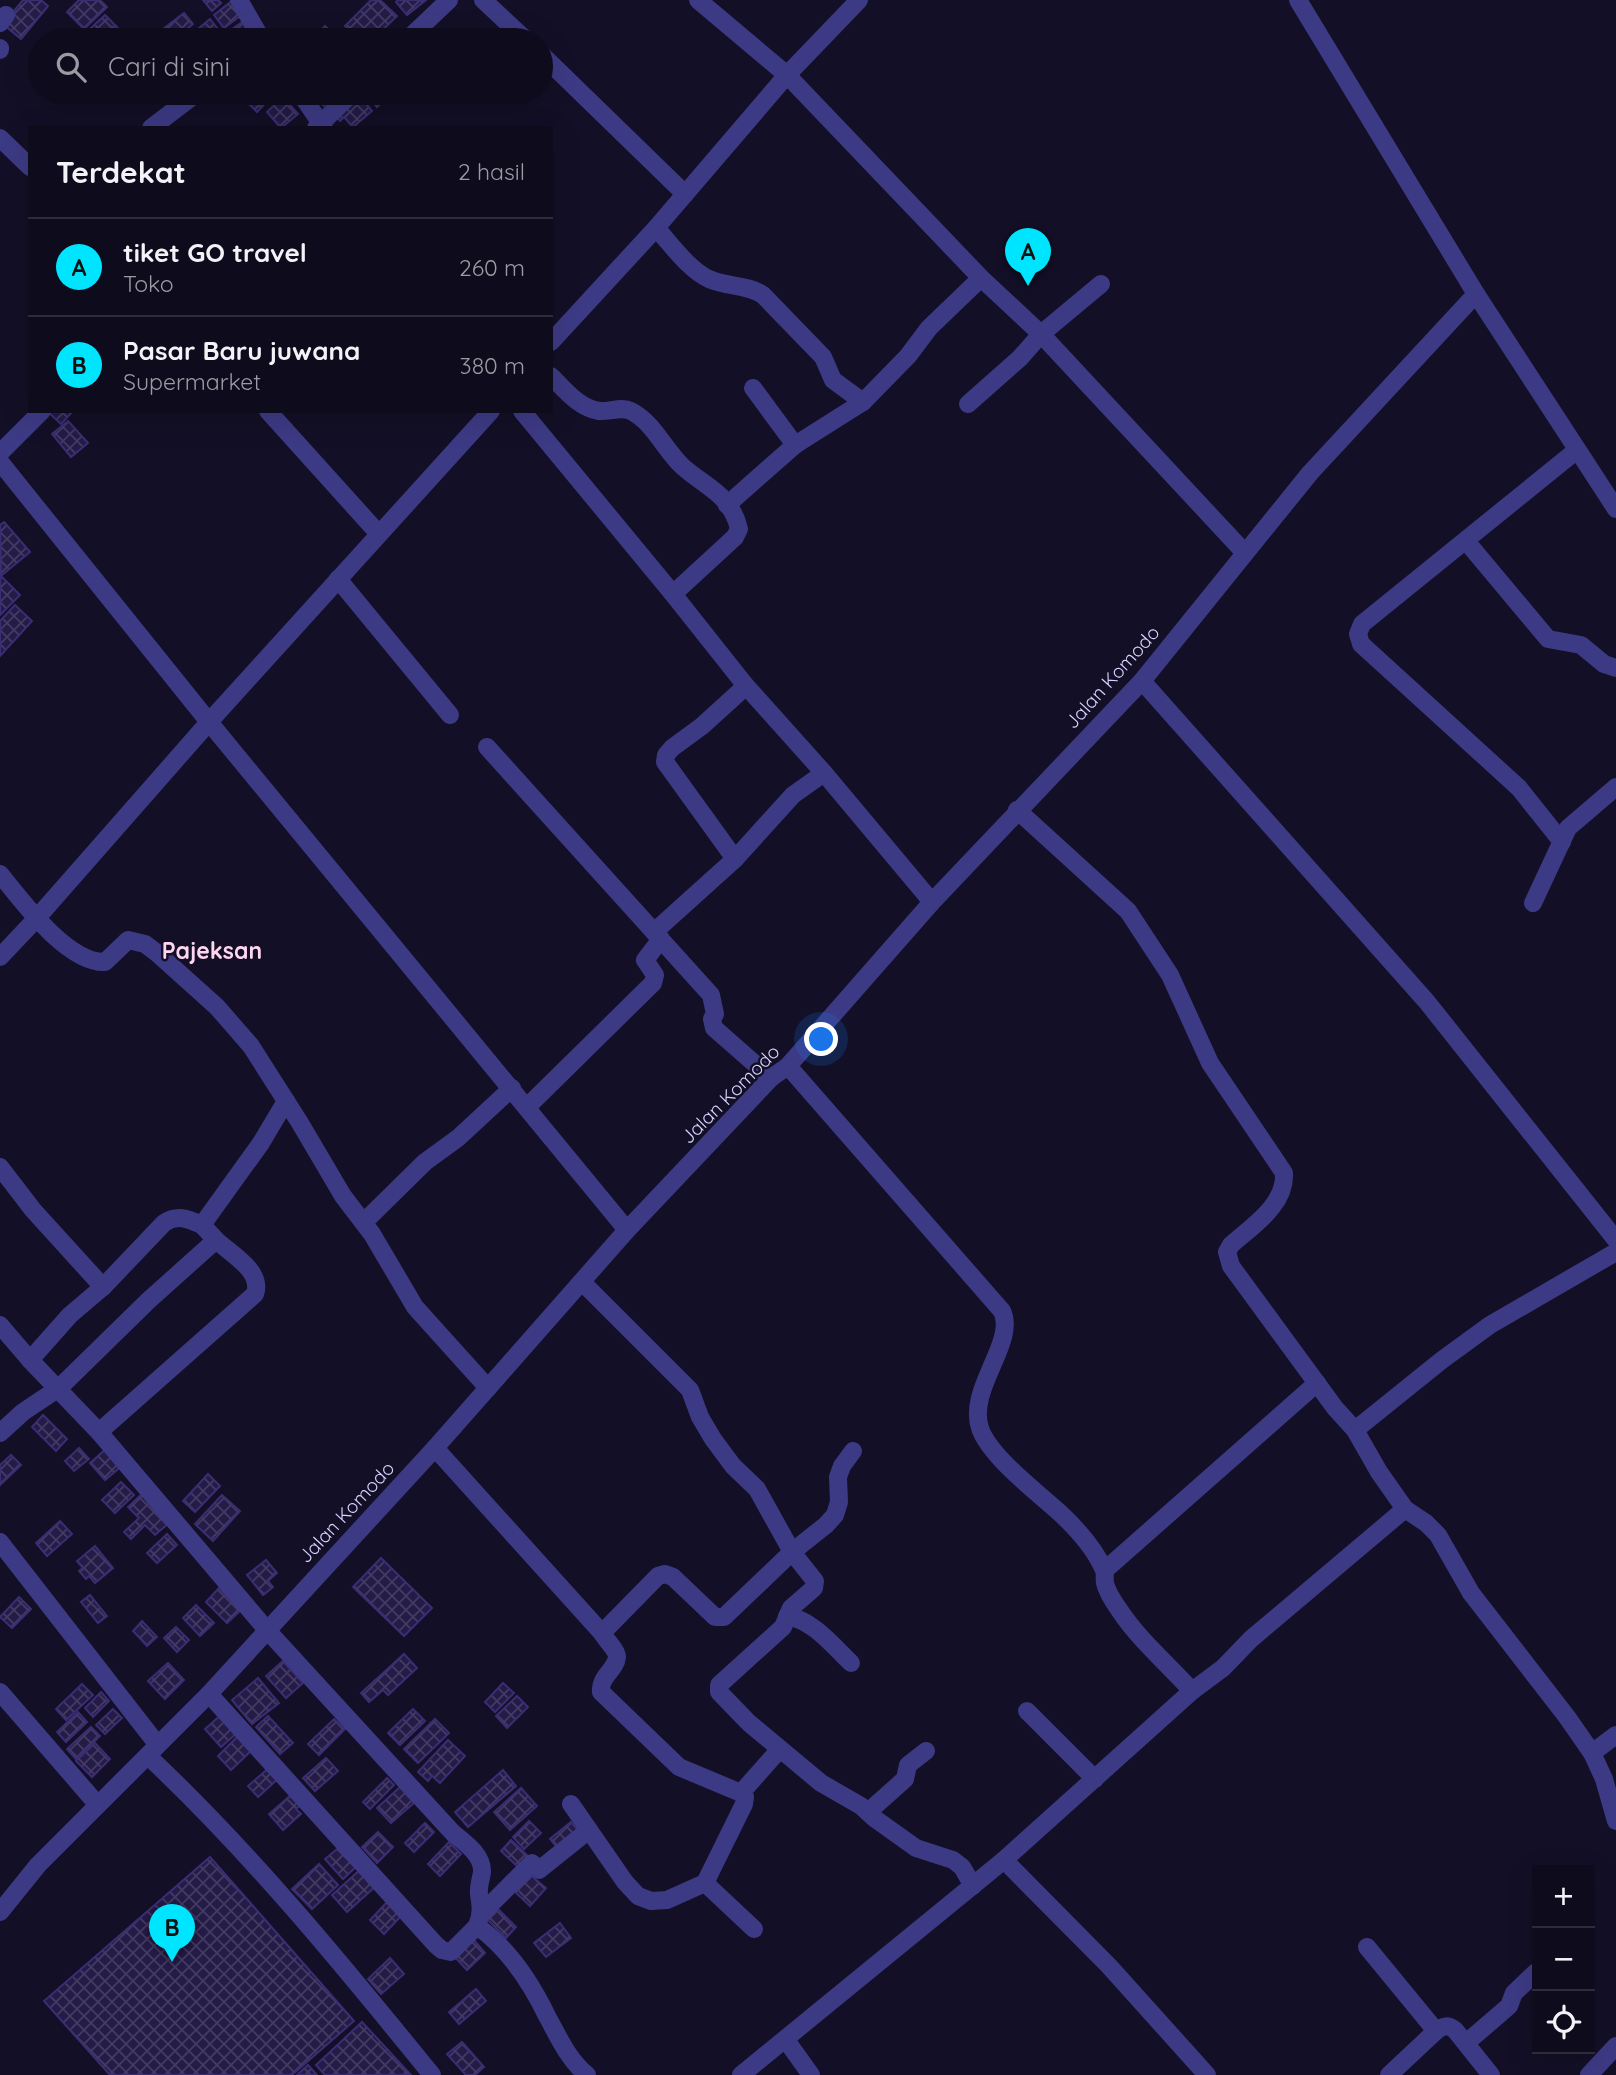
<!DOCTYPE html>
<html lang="id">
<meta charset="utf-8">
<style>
body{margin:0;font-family:Quicksand,sans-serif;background:#171425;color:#f1f3f6}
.controls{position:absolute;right:21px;bottom:21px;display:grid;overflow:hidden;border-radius:0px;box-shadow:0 7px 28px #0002}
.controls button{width:63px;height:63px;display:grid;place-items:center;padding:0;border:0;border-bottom:2px solid #2e2b3b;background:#0e0b1c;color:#f1f3f6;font:35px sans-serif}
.you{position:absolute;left:822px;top:1040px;width:24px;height:24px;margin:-18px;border:5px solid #fff;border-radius:50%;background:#1a73e8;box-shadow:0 0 0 10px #1a73e833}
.badge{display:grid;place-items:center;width:46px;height:46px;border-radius:50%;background:#00e5ff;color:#111;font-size:23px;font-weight:700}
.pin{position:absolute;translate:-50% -58px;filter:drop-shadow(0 2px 4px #0008)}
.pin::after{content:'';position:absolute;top:37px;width:24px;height:21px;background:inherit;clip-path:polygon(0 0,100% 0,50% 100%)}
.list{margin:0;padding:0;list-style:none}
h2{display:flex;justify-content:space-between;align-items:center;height:91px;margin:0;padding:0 28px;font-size:30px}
h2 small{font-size:23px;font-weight:400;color:#9b9ba3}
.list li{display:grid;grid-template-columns:46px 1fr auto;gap:21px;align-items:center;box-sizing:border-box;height:98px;padding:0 28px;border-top:2px solid #2e2b3b}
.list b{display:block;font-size:26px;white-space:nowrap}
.list p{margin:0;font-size:23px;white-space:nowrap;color:#9b9ba3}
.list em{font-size:23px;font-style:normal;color:#9b9ba3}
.icon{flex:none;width:38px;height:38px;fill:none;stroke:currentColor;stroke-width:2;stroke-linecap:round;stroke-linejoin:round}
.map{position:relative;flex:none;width:1616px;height:2075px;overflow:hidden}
.search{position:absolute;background:#0e0b1c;box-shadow:0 7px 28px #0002;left:28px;top:28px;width:525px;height:77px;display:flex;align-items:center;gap:18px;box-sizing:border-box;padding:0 24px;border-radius:38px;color:#9b9ba3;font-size:26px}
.panel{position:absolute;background:#0e0b1c;box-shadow:0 7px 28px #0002;left:28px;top:126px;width:525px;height:287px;border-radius:0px}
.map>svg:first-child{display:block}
</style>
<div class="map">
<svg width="1616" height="2075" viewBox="0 0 1616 2075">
<defs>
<pattern id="building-cross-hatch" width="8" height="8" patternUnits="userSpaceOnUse" patternTransform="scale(1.75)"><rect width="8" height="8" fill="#241b47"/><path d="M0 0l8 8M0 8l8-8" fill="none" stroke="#433b63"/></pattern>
</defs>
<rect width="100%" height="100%" fill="#130f26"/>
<g fill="url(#building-cross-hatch)" stroke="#3b2d73" stroke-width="2">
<polygon points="23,0 41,0 48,6 21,39 3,24"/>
<polygon points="79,0 100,0 107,7 84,29 67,12"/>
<polygon points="203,0 218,0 221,3 212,11"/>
<polygon points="233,0 244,13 224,28 214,15"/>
<polygon points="371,0 380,0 397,16 372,40 359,40 345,26"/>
<polygon points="398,0 426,0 407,15 396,2"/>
<polygon points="184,13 193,24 173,40 164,40 158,33"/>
<polygon points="105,15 116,26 100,40 78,40"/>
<polygon points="210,19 221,33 212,40 185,40"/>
<polygon points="245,20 254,31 241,40 230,40 225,34"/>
<polygon points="116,26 128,40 100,40"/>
<polygon points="325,26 341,40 312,40"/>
<polygon points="256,93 269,93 272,96 257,112 247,102"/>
<polygon points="318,93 334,93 324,106 314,98"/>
<polygon points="357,93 372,111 353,127 344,117 340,121 332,112"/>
<polygon points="365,93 382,93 387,98 377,107"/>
<polygon points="283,97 298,114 281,128 267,112"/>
<polygon points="47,411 73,411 61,424"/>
<polygon points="68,421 88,443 71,457 52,434"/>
<polygon points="4,522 30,552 1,576 0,525"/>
<polygon points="2,577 20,595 0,615 0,579"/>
<polygon points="15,605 32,621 0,656 0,621"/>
<polygon points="43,1415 67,1439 56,1451 32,1427"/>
<polygon points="79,1448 89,1459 74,1471 65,1461"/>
<polygon points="107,1448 123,1465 105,1480 90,1463"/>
<polygon points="11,1455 21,1465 0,1485 0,1465"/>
<polygon points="208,1474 220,1486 195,1512 183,1501"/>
<polygon points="121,1482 134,1495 115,1513 102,1500"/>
<polygon points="143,1493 170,1522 155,1535 145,1525 131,1539 124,1532 139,1518 128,1507"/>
<polygon points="222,1495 240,1511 213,1541 195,1524"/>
<polygon points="60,1521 72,1534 47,1556 36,1543"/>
<polygon points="167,1534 177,1545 157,1563 147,1553"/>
<polygon points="95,1546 113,1568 95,1583 89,1576 86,1579 79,1571 83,1568 77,1561"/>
<polygon points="381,1558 432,1608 404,1636 353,1587"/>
<polygon points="266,1560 277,1573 268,1581 273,1587 263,1595 247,1575"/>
<polygon points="219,1588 241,1610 227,1623 206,1602"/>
<polygon points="90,1595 107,1616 98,1623 81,1602"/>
<polygon points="19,1597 31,1609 12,1628 0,1617"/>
<polygon points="196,1605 214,1623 200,1636 183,1618"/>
<polygon points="142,1621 157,1637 147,1646 133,1631"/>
<polygon points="176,1627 189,1640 177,1652 164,1638"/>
<polygon points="404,1654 417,1668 388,1695 383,1690 369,1702 361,1693"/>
<polygon points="283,1661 303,1683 286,1698 266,1676"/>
<polygon points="168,1663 184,1680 165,1699 148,1681"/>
<polygon points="258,1678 279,1703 252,1724 232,1700"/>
<polygon points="503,1683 514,1693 495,1712 485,1702"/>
<polygon points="82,1684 93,1695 66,1720 56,1709"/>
<polygon points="101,1692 109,1701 93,1717 85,1708"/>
<polygon points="517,1696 528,1707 507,1728 496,1716"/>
<polygon points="113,1709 122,1718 105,1734 96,1725"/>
<polygon points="413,1709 425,1721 400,1745 388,1733"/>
<polygon points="78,1712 87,1722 66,1742 57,1732"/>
<polygon points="222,1714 238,1732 221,1747 205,1729"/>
<polygon points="268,1716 293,1743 280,1754 256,1727"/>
<polygon points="334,1719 345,1729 319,1755 308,1744"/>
<polygon points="435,1719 449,1733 418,1763 404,1749"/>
<polygon points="91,1727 100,1736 76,1759 67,1749"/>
<polygon points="237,1737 251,1751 231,1770 218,1756"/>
<polygon points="448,1740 465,1756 440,1783 432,1776 428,1781 418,1772"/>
<polygon points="95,1743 110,1759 92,1777 76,1761"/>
<polygon points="326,1758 338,1771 315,1791 303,1778"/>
<polygon points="271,1766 280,1777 258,1797 248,1786"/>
<polygon points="503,1770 516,1786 468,1827 455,1812"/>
<polygon points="387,1778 394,1785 370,1809 363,1802"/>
<polygon points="400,1787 414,1803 391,1823 377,1808"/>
<polygon points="521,1788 537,1806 510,1830 494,1812"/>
<polygon points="291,1795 300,1805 296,1809 301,1814 283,1830 269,1814"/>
<polygon points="529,1821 541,1833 524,1849 513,1837"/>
<polygon points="571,1822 581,1834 560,1851 550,1839"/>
<polygon points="425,1823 434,1832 414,1852 405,1843"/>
<polygon points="378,1832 393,1847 377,1863 362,1847"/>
<polygon points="511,1840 529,1857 519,1868 501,1851"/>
<polygon points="449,1842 461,1854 440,1876 428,1864"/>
<polygon points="342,1845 359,1864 343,1879 325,1859"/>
<polygon points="210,1857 354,2021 292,2075 110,2075 44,2001"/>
<polygon points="319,1864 338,1885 312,1909 292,1889"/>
<polygon points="361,1869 376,1886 347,1912 332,1895"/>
<polygon points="528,1873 546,1888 530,1906 513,1890"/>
<polygon points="389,1900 403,1914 384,1934 370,1920"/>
<polygon points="495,1906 516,1927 506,1938 485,1917"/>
<polygon points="560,1923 571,1938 546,1957 534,1943"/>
<polygon points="473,1939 485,1953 467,1970 454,1956"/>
<polygon points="390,1958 404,1974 381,1994 368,1979"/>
<polygon points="476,1989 486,2001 459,2024 449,2012"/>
<polygon points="362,2022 411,2075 325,2075 316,2065"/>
<polygon points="462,2042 484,2067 475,2075 466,2075 447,2054"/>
<polygon points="308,2065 317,2075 297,2075"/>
</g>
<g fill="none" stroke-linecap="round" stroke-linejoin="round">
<g stroke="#3d3a85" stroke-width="18">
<polyline points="239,0 262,40"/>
<polyline points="483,0 526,40"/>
<polyline points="698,0 787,75 981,278 1041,334 1245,553"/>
<polyline points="1298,0 1476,294 1616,509"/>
<polyline points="0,23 6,15"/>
<polyline points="407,40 449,0"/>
<polyline points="0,48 0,50"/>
<polyline points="541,54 685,194"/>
<polyline points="300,93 324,128"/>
<polyline points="151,128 197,93"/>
<polyline points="316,128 352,93"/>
<polyline points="0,138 30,167"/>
<path d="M656 228C671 244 689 270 709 279 727 287 747 284 763 295L823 357 833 380 863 402"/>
<polyline points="551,342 656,228 787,75 859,0"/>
<path d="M551 376C565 390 579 408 599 411 610 412 621 406 631 411 654 423 664 449 682 466 705 487 731 494 739 529L735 537 673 594"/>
<polyline points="753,388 795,445"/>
<polyline points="968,404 1020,358 1041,334 1101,284"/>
<polyline points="268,411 378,533"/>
<polyline points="522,411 673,594 746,686 824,773 932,902"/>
<polyline points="0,453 42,411"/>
<polyline points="0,462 209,722 627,1230"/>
<polyline points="727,505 795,445 863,402 908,356 929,328 981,278"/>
<polyline points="1466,541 1548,639 1581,645 1604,664 1616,668"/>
<polyline points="338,579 450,715"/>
<polyline points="1142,681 1427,1002 1616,1240"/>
<polyline points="746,686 702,726 672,748 666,755 665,762 735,859 793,795 824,773"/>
<polyline points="487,747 711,995 715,1014 712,1019 714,1028 771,1078"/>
<path d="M1017 810 1128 911 1170 975 1210 1063 1284 1173C1286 1205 1252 1226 1231 1245L1227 1252 1231 1266 1335 1408 1355 1430 1379 1472 1405 1509 1426 1523 1438 1535 1471 1593 1567 1717 1592 1753 1604 1779 1616 1821"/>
<polyline points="1562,842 1519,788 1361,644 1358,634 1362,624 1577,450"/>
<path d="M0 874C22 901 67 963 105 962L128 940 145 944 157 953 217 1007 251 1046 300 1123 343 1196 372 1234 415 1307 488 1388"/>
<polyline points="1533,903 1568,828 1616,787"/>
<polyline points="654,932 735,859"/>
<polyline points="0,957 36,919 209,722 491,411"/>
<path d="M788 1066 1002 1311C1017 1342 967 1389 980 1428 989 1456 1038 1493 1060 1513 1076 1528 1094 1548 1103 1568 1106 1573 1104 1578 1105 1583 1107 1592 1115 1604 1120 1611 1140 1641 1168 1664 1192 1691"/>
<polyline points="527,1107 653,983 655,975 645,960 661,939"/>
<polyline points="0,1167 33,1210 103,1287"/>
<polyline points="364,1222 425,1162 458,1138 512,1088"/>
<polyline points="582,1282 690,1390 700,1417 713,1439 733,1466 757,1489 792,1552 815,1581 814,1588 791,1608 783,1627 719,1685 719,1692 749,1723 821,1783 861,1806 874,1818 916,1848 953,1860 962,1867 973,1886"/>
<path d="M0 1325 30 1360 99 1432 266 1629 453 1833C465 1843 483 1855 482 1872 481 1879 478 1887 479 1894 481 1907 482 1913 477 1926 508 1948 531 1983 547 2016 559 2038 568 2059 587 2075"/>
<path d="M30 1360 70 1315 103 1287 164 1223C178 1214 188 1219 202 1225L261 1143 286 1101"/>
<polyline points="1355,1430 1442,1360 1490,1325 1616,1252"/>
<path d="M99 1432 255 1294C263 1271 231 1254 216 1240"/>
<polyline points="0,1433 23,1412 59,1388 149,1300 216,1240 202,1225"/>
<path d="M435 1448 602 1633C605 1639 617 1650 617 1657 616 1670 599 1677 601 1692L679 1767 741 1793 745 1797 744 1804 705 1883 667 1900 651 1901 638 1896 625 1882 571 1804"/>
<polyline points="0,1542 157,1744"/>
<polyline points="1105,1570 1317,1383"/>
<path d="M787 1616C813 1620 833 1646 851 1663"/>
<polyline points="602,1633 658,1576 665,1574 673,1577 715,1617 724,1617 792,1552 826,1525 835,1515 839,1502 838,1477 842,1466 853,1451"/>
<polyline points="0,1692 97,1804"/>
<polyline points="209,1694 436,1945 442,1950 451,1952 477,1926"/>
<polyline points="1027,1711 1095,1779"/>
<polyline points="1592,1753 1616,1735"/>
<path d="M148 1756C252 1854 342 1964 432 2075"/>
<polyline points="741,1793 779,1750"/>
<polyline points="868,1812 905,1779 908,1765 926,1751"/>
<polyline points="1004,1860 1109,1966 1207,2075"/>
<polyline points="705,1883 754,1929"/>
<polyline points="0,1912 38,1865 209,1694 435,1448 627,1230 771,1078 788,1066 932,902 1142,681 1310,473 1476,294"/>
<polyline points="482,1913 532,1863 539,1870 589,1830"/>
<polyline points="1367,1947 1436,2031"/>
<polyline points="786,2040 811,2075"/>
<polyline points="1466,2043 1509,2006 1514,1993 1536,1972"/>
<polyline points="741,2075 1004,1860 1192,1691 1223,1668 1251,1639 1405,1509"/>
<path d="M1389 2075 1436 2031C1444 2025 1448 2025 1455 2030L1491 2075"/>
<polyline points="1589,2075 1616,2046"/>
</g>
</g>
<g text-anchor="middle" stroke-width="5" stroke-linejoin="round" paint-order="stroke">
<g font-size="19" fill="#d9d4ff" stroke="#130f26">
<text transform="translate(1112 677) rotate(-48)" y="7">Jalan Komodo</text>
<text transform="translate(730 1094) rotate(-45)" y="7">Jalan Komodo</text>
<text transform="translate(346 1512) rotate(-47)" y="7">Jalan Komodo</text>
</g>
<g font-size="23" font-weight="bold" fill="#ffd6f0" stroke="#130f26">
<text x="212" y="959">Pajeksan</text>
</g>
</g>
</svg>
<div class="controls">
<button>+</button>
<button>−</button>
<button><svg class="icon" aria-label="locate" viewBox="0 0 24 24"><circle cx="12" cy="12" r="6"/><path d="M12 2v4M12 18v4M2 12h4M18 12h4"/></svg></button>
</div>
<div class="you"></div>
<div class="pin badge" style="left:1028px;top:286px">A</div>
<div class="pin badge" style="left:172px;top:1962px">B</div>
<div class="search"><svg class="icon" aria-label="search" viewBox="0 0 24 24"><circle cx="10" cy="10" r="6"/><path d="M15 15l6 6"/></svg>Cari di sini</div>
<section class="panel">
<h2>Terdekat<small>2 hasil</small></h2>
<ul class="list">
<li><span class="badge">A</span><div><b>tiket GO travel</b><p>Toko</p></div><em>260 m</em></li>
<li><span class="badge">B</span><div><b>Pasar Baru juwana</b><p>Supermarket</p></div><em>380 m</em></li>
</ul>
</section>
</div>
